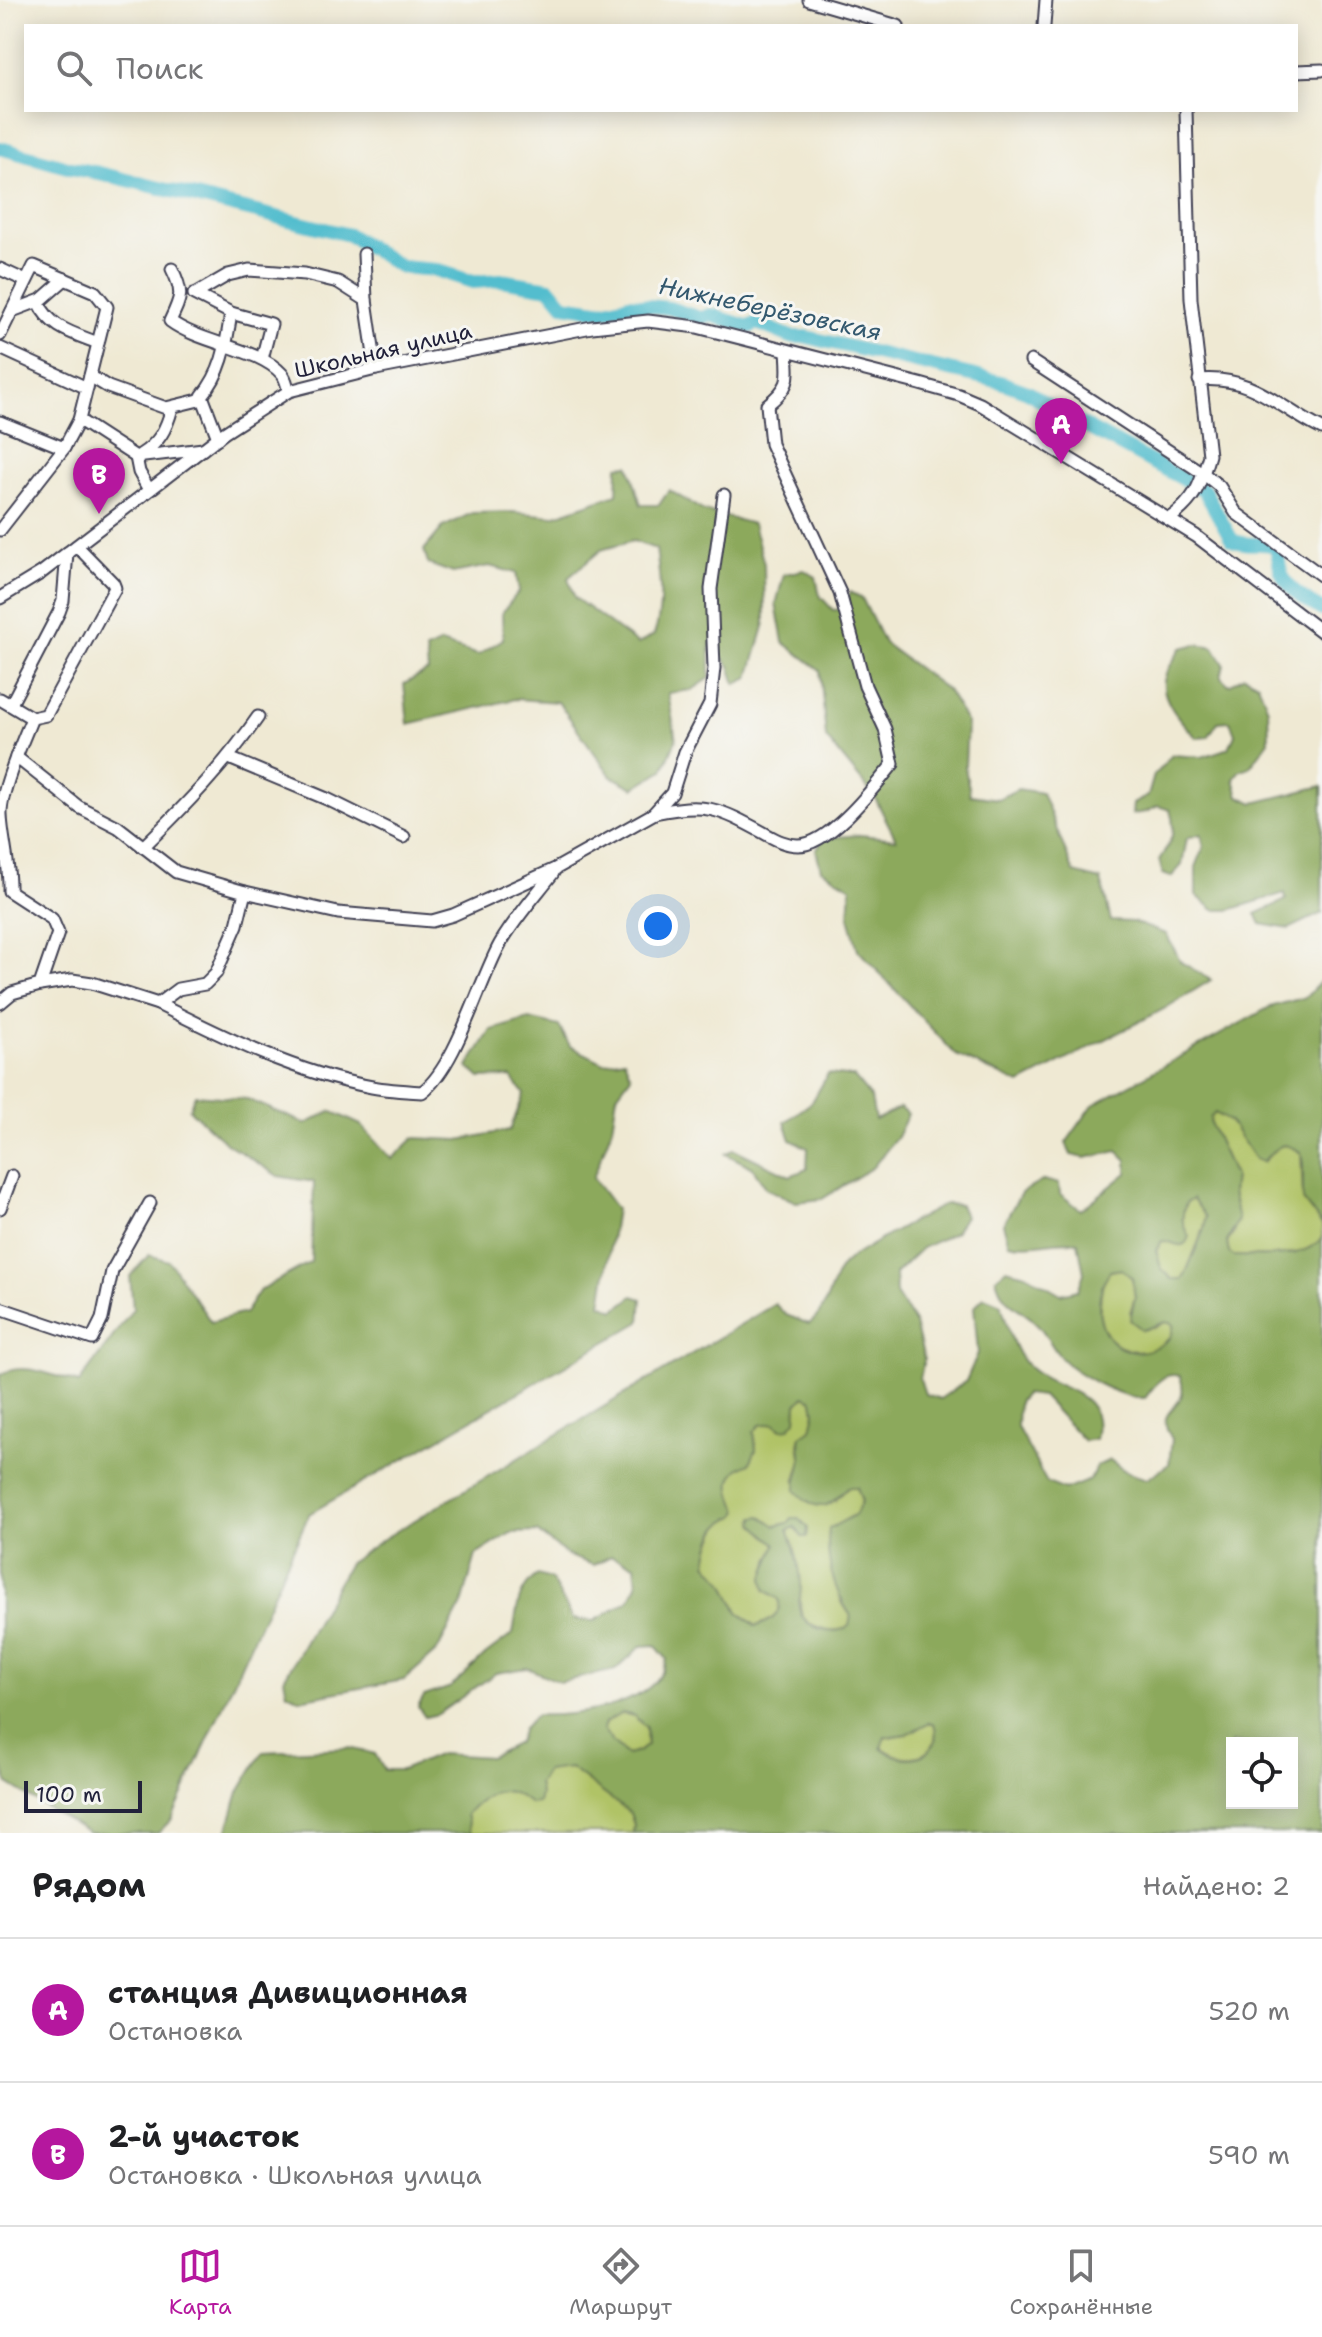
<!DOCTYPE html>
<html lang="ru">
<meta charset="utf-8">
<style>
body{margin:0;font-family:"Shantell Sans",sans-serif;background:#f6f6f6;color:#202124}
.controls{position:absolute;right:24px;bottom:24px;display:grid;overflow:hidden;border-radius:0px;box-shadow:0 4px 20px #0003}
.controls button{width:72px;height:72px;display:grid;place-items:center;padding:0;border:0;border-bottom:2px solid #e0e0e0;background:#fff;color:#202124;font:40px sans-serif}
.scale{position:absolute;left:24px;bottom:20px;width:118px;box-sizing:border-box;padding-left:8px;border:4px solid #22223b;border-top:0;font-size:22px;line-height:28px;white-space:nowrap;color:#22223b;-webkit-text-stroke:6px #f6f6f2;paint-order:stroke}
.you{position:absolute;left:658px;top:926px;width:28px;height:28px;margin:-20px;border:6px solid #fff;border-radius:50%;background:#1a73e8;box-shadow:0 0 0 12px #1a73e833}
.badge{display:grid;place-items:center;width:52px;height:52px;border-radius:50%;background:#b5179e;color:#fff;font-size:26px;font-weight:700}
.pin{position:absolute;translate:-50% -66px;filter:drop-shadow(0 2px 4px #0008)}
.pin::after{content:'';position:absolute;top:42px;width:28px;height:24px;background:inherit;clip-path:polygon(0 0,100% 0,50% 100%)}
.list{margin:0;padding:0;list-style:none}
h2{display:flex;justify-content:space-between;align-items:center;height:104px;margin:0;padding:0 32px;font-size:34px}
h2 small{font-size:26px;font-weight:400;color:#757577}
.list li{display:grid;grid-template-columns:52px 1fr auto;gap:24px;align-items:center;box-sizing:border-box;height:144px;padding:0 32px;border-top:2px solid #e0e0e0}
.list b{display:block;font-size:30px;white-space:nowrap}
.list p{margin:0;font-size:26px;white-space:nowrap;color:#757577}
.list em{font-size:26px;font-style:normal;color:#757577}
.icon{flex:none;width:44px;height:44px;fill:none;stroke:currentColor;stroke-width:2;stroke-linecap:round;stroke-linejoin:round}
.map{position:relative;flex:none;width:1322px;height:1833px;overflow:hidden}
.search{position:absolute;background:#fff;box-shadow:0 4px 20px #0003;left:24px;right:24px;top:24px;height:88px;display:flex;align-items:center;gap:20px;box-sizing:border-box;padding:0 28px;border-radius:0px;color:#757577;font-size:30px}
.sheet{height:392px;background:#fff}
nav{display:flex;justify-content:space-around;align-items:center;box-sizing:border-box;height:112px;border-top:2px solid #e0e0e0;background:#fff;font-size:22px;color:#757577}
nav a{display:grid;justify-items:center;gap:4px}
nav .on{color:#b5179e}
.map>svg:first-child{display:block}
</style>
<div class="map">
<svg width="1322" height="1833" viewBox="0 0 1322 1833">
<rect width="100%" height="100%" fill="#f6f6f2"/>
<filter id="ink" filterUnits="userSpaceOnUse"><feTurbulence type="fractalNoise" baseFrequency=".0125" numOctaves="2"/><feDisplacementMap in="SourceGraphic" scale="16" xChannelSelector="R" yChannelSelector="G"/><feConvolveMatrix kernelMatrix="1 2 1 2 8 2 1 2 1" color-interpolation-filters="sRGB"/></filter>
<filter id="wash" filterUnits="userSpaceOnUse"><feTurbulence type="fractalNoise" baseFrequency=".006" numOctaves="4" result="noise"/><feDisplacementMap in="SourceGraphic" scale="32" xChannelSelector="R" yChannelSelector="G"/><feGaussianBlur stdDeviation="1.8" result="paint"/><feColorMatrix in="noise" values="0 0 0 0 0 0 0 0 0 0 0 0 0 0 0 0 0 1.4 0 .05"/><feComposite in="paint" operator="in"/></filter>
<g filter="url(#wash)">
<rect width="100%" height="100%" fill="#efe9d3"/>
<g fill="#b0c366" stroke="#697250" stroke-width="2">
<path d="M1214 1113 1230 1121 1255 1159 1263 1162C1278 1149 1278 1137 1301 1153L1303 1200 1322 1225V1237C1305 1261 1260 1256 1234 1256L1229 1253 1227 1242 1234 1233 1236 1208 1232 1193 1234 1176 1211 1125 1210 1118Z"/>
<path d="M1193 1199 1206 1217 1204 1228 1186 1273 1182 1279H1172L1161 1268 1156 1251 1162 1241 1188 1236C1181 1224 1181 1216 1186 1202Z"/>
<path d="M1122 1269 1132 1278 1135 1297 1130 1312 1154 1328 1165 1322 1173 1324C1176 1364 1095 1362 1100 1306 1101 1292 1101 1283 1110 1271Z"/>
<path d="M804 1396 813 1400 815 1412 811 1430 801 1436 799 1444 802 1462 795 1480 835 1501 848 1487H857L862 1502 856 1514 829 1529 841 1601 851 1616 850 1626C835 1635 818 1628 804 1621 798 1607 801 1597 800 1582 799 1563 795 1547 788 1530L795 1527 808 1528 788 1523 775 1526 762 1516 776 1544 774 1552 769 1560 765 1590 779 1599C781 1616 771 1621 756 1626L738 1612 724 1582 707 1563 710 1547 718 1529 727 1518 731 1496 730 1478 756 1449 754 1432 760 1425 774 1423 782 1429 796 1420 797 1404Z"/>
<polygon points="622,1713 634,1716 646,1727 647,1745 638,1752 627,1755 612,1742 603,1729 605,1723"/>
<path d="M928 1722 934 1723C945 1758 904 1767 881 1746L884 1738 907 1734Z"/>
<path d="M570 1768 630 1813 634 1825 633 1833H470L466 1814C491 1791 502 1781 531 1804L540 1794 538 1784 546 1770Z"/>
</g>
<g fill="#8ca95b" stroke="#57664b" stroke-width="2" fill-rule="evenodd">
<path d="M629 465 641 505H659L669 490 704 511 753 524 764 564 765 623 749 678 736 684 730 666 710 644V678L692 690 668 693 676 740 663 770 634 788 611 776 558 702 515 699 408 724 404 684 428 671 426 650 441 643 478 655 503 639 502 613 519 591 516 573 489 566 453 573 428 564 424 550 443 527 472 513 512 512 553 516 617 494 618 466ZM633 541 656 549C660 579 664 607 654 635L638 644 575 598 568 578 601 550Z"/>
<polygon points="804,570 816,577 820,596 833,610 845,609 850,592 862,598 884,643 947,690 967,723 965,767 970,795 998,799 1018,789 1042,793 1074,873 1101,880 1111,921 1133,922 1166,934 1181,962 1211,980 1164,1009 1020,1084 956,1055 858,950 849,917 851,887 821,869 816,850 824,838 861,835 896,839 874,796 826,738 820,670 783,642 776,604 784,574"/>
<path d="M1197 644 1214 647 1224 664 1221 677 1229 685 1244 676 1258 683 1268 709 1269 741 1250 767 1239 771 1234 779 1239 796 1254 803 1322 786V913L1289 929 1261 924 1256 914 1286 900 1285 893 1229 910H1214L1196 895V867L1204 847 1201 834 1187 838 1182 865 1171 877 1163 874 1159 860C1171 842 1177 832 1170 810L1158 806 1146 812 1132 814 1133 804 1148 796 1154 775 1172 755 1202 757 1229 748 1235 734 1230 721 1218 722 1208 737 1197 738C1183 724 1158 698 1165 677 1168 667 1176 657 1181 648Z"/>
<path d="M1322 980V1225L1303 1200V1164L1301 1153C1278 1137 1278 1149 1262 1162L1255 1159 1230 1122 1215 1113 1210 1118 1211 1125 1234 1176 1232 1193 1238 1220 1227 1242 1229 1253 1234 1256C1260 1256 1305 1261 1322 1237V1833H633L634 1824 630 1813 570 1768 546 1771 538 1784 540 1794 538 1803 531 1804C502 1781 491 1791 466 1814L470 1833H227L239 1792 263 1752 349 1748 375 1754 384 1770H402L440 1754 490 1757 518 1743 523 1728 536 1715C577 1717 658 1706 667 1659L655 1645 642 1646 615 1670 560 1682 527 1668 496 1673 438 1714 425 1717 418 1707 424 1696 451 1687 485 1655 513 1634C517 1610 517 1590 537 1575L551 1579 573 1619 594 1621 629 1600 637 1585 635 1565 611 1556 593 1565 569 1556 537 1532 511 1533 476 1555 462 1604 437 1651 404 1680 300 1699 287 1693 284 1679 349 1563 385 1538 775 1304 786 1315 809 1324C828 1310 829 1284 843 1265 853 1252 926 1215 945 1204L960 1205 965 1216 955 1232 922 1248 895 1274 896 1294 915 1324 924 1359 920 1379 925 1394 940 1399 966 1381 978 1353 974 1307 984 1297 1001 1304C1007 1323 1012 1348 1025 1363 1051 1393 1107 1386 1095 1439L1084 1441 1042 1396 1025 1394 1018 1402 1017 1427 1047 1483 1065 1490 1090 1480 1097 1466 1110 1460 1128 1473 1147 1479 1169 1464 1172 1439C1150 1403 1193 1414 1180 1376 1162 1371 1155 1386 1145 1398 1122 1399 1072 1373 1058 1354 1050 1344 1045 1331 1036 1323 1018 1305 1003 1306 996 1278L1006 1269 1026 1274 1061 1294 1078 1290 1084 1273 1078 1242C1054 1238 1032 1249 1009 1243L1003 1224 1021 1193 1044 1180 1059 1184 1060 1194 1081 1210 1127 1173V1160L1118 1151 1085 1158 1071 1155 1066 1143 1093 1105 1270 1007 1306 997ZM1193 1199 1206 1217 1204 1229 1186 1273 1182 1279H1172L1161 1268 1156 1250 1162 1241C1173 1240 1184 1254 1189 1236 1181 1224 1181 1216 1186 1203ZM1122 1269 1132 1278 1135 1297 1130 1320 1143 1330 1165 1322 1173 1324C1174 1334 1170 1339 1162 1344 1111 1374 1082 1311 1110 1271ZM804 1396 813 1400 815 1412 811 1429 801 1436C798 1446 803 1454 801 1464 799 1474 795 1480 796 1491 818 1514 828 1509 848 1487H857L862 1501 856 1514 829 1529C825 1560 834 1591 851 1616L849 1626C835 1636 807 1629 800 1612 797 1604 801 1596 801 1587 801 1567 795 1548 788 1530L795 1527 802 1537H807L808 1528 799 1518H792L788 1523 776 1526 761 1516 755 1517 754 1524 776 1544 763 1579 765 1589 779 1599C781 1616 771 1622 756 1626L738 1612 724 1582 707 1563C710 1544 715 1521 736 1516L739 1511C728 1489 724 1473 750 1463L756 1450 754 1432 760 1425 774 1423 782 1429 789 1428 796 1420 797 1404ZM622 1713 634 1716 646 1727 647 1745 638 1752 627 1755 612 1742 603 1729 605 1723ZM928 1723H934C945 1758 904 1768 881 1747L885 1737 907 1734ZM1232 1743H1292V1803H1232Z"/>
<path d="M529 1019 559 1026 570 1046 604 1063 624 1059 631 1076 617 1095 612 1128 593 1178 616 1209 601 1304 615 1310 633 1296 642 1299 640 1322 309 1514 172 1819 158 1833H89L8 1784 0 1756V1375C23 1360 55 1377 79 1383L133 1309 130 1276 149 1255 169 1261 211 1322 245 1313 260 1290 311 1262 314 1182 278 1176 225 1142 189 1109 195 1095 247 1099 306 1124 331 1111 361 1125 392 1159 414 1138 459 1140 510 1130 524 1094 511 1077 480 1078 468 1067 491 1030Z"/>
<polygon points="828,1074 854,1077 871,1098 875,1120 900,1108 908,1114 897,1137 873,1167 822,1199 796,1202 767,1189 752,1167 726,1154 734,1149 790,1176 807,1169 808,1148 791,1140 785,1122 812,1102"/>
</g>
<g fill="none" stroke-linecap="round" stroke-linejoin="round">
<path stroke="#52bdce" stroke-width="14" d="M0 148 71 168 99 173 349 235 401 267 436 270 473 282 501 280 550 288 564 305 604 311 629 304 669 308 700 318 711 315 749 327 757 323 791 337H807L1001 382 1028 392 1062 414 1204 490 1232 540C1247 547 1260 541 1275 546 1279 554 1278 562 1281 571 1286 589 1306 600 1322 610"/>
</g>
</g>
<g filter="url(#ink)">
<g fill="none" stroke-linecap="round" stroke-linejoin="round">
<g stroke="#414052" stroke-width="15">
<g id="minor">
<polyline points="809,0 898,26"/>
<polyline points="1044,26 1046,0"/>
<polyline points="1296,71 1322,70"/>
<polyline points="364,254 366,300 376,369"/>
<polyline points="0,269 26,281"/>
<path d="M172 269C184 293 181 298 170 321 201 344 259 348 282 374 286 378 287 386 289 391"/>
<polyline points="197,293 228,275 249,270 305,274 338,282 366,300"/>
<polyline points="194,294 231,313 271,324 262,359"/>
<path d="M38 302C50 328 72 333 98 343"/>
<polyline points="12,311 41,300 65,279"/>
<polyline points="0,335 34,266 95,292 107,307 79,420"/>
<polyline points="0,348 87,388"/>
<polyline points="1031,361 1204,474 1219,486 1236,513 1322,576"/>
<polyline points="90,376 108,387 166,408 203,399"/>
<path d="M1199 380C1253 375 1279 408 1322 429"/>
<polyline points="0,422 64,448 79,420 136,457"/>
<path d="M218 438 202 396C223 371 226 345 231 313"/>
<path d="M140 455C159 443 166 430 172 408"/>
<polyline points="136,457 203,449"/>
<polyline points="136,457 139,472 149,490"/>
<path d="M1169 519C1195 500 1200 486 1209 455L1191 299 1186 110"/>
<polyline points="0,530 64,448"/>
<polyline points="0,598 41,573 224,433 289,391 376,369 592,327 648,321 697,327 920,384 959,395 980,404 1196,536 1322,632"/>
<path d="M0 699 32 718C23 740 0 792 1 815 2 840 10 864 9 891L52 919 58 933 40 985 12 993 0 1003"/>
<polyline points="11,704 59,612 63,601 67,553"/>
<polyline points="32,718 46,715 115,588 113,583 77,546"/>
<polyline points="16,757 79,807 118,827 176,872 245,892 237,925 216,973 205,984 178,989 158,1004 92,983 72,980 40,985"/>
<polyline points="229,758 327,799 404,837"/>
<path d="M654 813C706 802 718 808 764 833 775 839 785 845 798 845 830 845 874 787 893 764L885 729 865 686 840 593 771 444 767 405C791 386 789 380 787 351"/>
<path d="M143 847C185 806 224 766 258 717"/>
<polyline points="245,892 338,913 432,921 453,915 555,869 653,814 672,793 685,752 710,704 714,668 711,589 724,495"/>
<path d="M158 1004C226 1038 296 1073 372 1087 388 1090 405 1091 422 1092 456 1067 479 982 500 944 515 918 535 896 553 873"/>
<polyline points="0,1208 12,1176"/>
<polyline points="0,1308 92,1339 102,1319 112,1271 150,1203"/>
</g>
</g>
<use href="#minor" stroke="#fff" stroke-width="11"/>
</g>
</g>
<g text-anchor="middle" stroke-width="6" stroke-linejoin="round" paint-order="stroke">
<g font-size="22" fill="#22223b" stroke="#f6f6f2">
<text transform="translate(383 350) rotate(-13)" y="8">Школьная улица</text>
</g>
<g font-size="24" font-style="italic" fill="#33586e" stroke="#f6f6f2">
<text transform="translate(770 309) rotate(12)" y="8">Нижнеберёзовская</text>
</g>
</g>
</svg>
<div class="controls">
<button><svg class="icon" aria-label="locate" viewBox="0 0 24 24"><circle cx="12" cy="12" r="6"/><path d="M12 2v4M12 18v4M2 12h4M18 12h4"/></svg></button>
</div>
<div class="scale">100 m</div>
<div class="you"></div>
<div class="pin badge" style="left:1061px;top:464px">A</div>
<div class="pin badge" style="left:99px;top:514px">B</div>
<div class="search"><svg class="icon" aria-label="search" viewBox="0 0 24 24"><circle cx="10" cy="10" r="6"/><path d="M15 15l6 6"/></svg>Поиск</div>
</div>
<section class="sheet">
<h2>Рядом<small>Найдено: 2</small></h2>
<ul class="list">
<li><span class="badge">A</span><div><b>станция Дивиционная</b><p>Остановка</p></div><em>520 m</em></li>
<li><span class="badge">B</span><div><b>2-й участок</b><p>Остановка · Школьная улица</p></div><em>590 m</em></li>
</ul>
</section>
<nav>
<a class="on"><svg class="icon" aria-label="map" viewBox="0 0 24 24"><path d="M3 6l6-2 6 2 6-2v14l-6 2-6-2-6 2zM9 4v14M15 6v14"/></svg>Карта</a>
<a><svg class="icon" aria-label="directions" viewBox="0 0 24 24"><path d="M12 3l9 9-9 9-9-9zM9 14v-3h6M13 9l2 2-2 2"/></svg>Маршрут</a>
<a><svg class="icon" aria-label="saved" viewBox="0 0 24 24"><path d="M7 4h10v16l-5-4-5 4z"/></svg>Сохранённые</a>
</nav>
